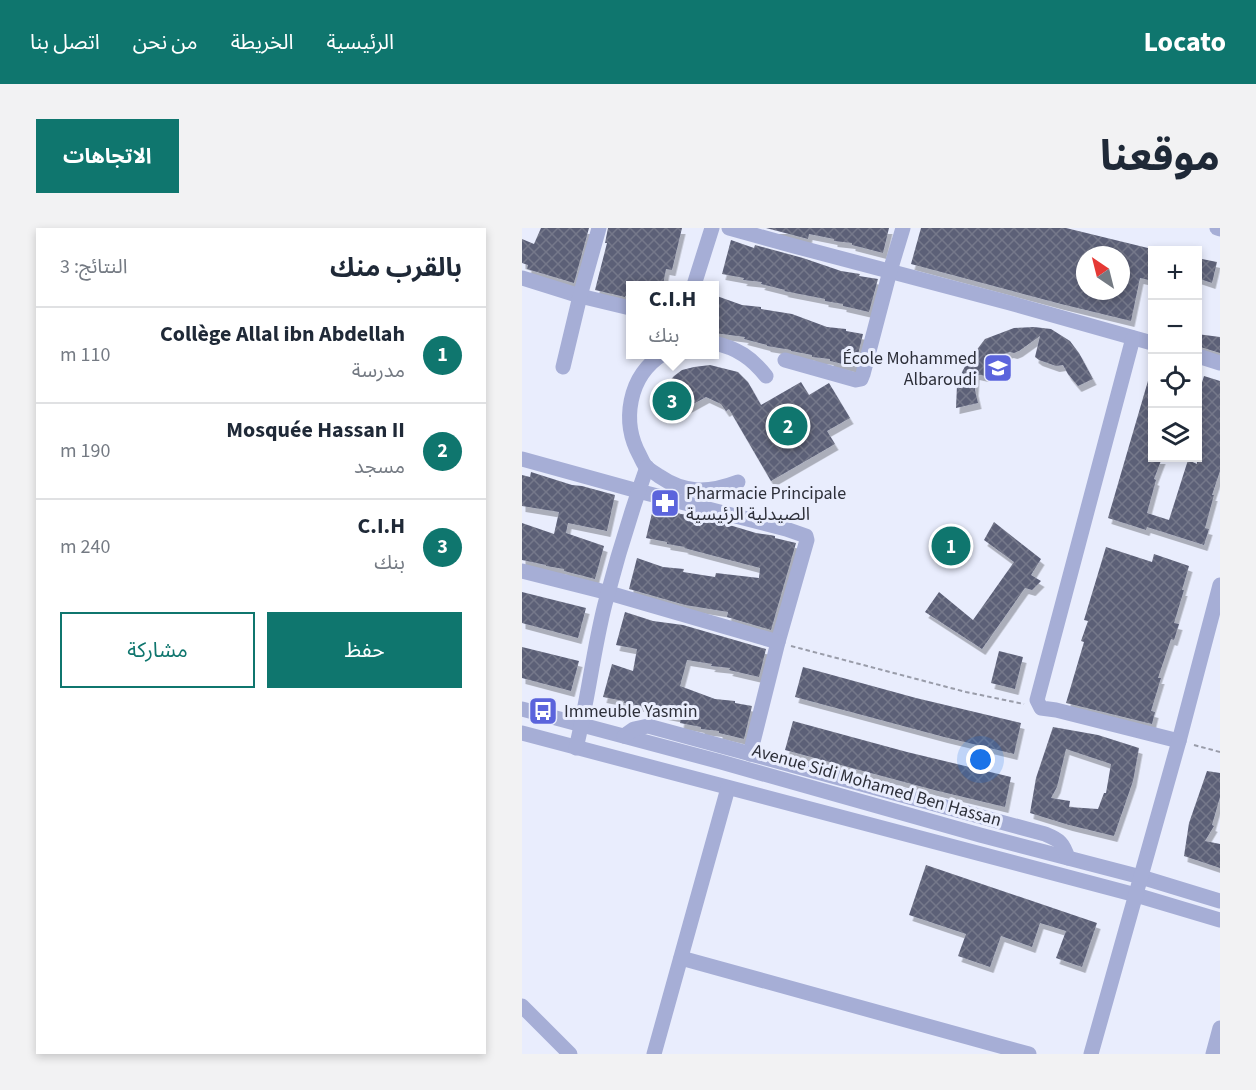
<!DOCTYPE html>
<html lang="ar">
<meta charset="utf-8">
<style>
body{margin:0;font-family:"Source Sans 3","Noto Sans Arabic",sans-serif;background:#f2f2f3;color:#1f2937;direction:rtl}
.controls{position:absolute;right:18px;top:18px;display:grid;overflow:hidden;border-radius:0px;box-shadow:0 3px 9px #0003}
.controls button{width:54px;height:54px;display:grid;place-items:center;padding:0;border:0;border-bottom:2px solid #e0e1e3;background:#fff;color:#1f2937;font:30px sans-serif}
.compass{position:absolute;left:554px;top:18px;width:54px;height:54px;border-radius:50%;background:#fff;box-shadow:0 3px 9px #0003;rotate:325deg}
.you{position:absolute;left:459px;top:532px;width:21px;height:21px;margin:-15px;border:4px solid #fff;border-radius:50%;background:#1a73e8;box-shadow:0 0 0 9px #1a73e833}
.badge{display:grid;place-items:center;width:39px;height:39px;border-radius:50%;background:#0f766e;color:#fff;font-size:20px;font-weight:700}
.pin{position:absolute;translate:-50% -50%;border:3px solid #fff;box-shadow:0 2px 6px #0006}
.popup{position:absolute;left:104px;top:53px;width:93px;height:78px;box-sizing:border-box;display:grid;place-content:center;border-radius:0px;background:#fff;filter:drop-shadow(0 2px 4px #0005);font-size:20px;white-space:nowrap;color:#747a83}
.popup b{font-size:22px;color:#1f2937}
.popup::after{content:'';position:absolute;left:50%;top:100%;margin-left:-12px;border:12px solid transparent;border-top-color:#fff}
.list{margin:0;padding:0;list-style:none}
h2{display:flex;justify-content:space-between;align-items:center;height:78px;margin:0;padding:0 24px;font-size:26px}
h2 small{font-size:20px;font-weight:400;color:#747a83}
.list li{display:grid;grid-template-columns:39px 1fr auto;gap:18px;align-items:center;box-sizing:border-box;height:96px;padding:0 24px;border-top:2px solid #e0e1e3}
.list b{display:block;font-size:22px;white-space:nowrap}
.list p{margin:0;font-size:20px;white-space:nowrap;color:#747a83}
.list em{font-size:20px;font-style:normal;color:#747a83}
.actions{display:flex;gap:12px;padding:18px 24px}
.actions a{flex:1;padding:14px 0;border:2px solid #0f766e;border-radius:0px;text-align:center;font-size:21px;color:#0f766e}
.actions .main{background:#0f766e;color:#fff}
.icon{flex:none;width:33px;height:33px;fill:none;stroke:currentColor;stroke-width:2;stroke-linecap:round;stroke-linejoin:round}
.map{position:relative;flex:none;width:698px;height:826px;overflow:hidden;direction:ltr;border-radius:0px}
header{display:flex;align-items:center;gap:36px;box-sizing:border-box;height:84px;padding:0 30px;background:#0f766e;color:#fff}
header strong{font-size:28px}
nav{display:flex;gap:33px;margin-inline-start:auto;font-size:21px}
.intro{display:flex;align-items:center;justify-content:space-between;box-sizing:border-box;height:144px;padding:0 36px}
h1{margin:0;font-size:42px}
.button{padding:15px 27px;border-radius:0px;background:#0f766e;color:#fff;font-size:21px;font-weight:700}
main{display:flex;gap:36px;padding:0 36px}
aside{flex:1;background:#fff;border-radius:0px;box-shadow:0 3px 9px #0003}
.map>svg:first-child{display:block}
</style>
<header>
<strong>Locato</strong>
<nav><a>الرئيسية</a><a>الخريطة</a><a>من نحن</a><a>اتصل بنا</a></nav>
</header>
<div class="intro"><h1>موقعنا</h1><a class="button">الاتجاهات</a></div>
<main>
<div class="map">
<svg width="698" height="826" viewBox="0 0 698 826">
<defs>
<pattern id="building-cross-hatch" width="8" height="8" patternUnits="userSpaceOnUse" patternTransform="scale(1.5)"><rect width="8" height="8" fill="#5c6077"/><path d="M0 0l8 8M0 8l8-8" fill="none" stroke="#75788a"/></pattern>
<filter id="shadow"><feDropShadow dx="3.5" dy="6" stdDeviation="0" flood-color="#0004"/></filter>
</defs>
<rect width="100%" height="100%" fill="#e9edfd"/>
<g fill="url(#building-cross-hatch)" fill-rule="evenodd" filter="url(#shadow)">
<polygon points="19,0 67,0 52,55 5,41 6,37 0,35 0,11 12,16"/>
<polygon points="86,0 160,0 150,42 144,41 141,57 108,57 108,68 103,68 103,69 73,62 85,15 83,15"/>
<polygon points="244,0 367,0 361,25 330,17 330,15 312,13 312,11 287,6 286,11"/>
<path d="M399 0H544L630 21V35L627 52 618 50 609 93 539 76 389 36ZM563 27H599V63H563Z"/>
<polygon points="209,12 232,20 233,17 281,30 319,43 338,46 337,48 356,51 347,84 321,78 321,76 303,73 303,71 262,63 263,62 239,56 240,54 221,52 222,50 200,46"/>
<polygon points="675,30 695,34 690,55 675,50"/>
<polygon points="192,67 220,77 239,79 239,81 270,86 305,99 324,101 324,103 341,106 333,139 308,133 308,131 290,129 290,127 269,123 269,122 245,118 245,117 222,111 223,109 192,105"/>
<polygon points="512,99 529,101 548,113 557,125 571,151 556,158 546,146 541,137 534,138 517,132 513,129 518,108 497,123 492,125 488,124 479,127 472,141 469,144 463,148 454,146 453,162 456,175 434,180 435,157 441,142 447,132 463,111 492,100"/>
<polygon points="675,106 698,109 698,125 675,118"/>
<polygon points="188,137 216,144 226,154 239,177 279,154 287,167 307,155 328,190 305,203 313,216 249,253 207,181 204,183 199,176 184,169 164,180 137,167 143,158 152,148 160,142 172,139"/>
<polygon points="628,146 630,147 630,230 640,230 632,251 634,252 625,285 647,292 666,232 675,236 675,170 682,148 698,153 698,243 690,267 692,267 683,300 687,301 682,317 625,299 624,302 586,290"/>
<polygon points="9,244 50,257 60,258 93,267 85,303 46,295 44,305 82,318 73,351 42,343 42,341 24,338 24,337 0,332 0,295 32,306 37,284 0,278 0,247 8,249"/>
<polygon points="132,277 159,286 173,288 179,289 179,291 194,293 234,305 248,307 253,308 253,310 274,315 249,402 205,389 206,384 163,377 107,361 115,330 141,339 162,341 161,344 193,349 194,345 237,350 238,340 162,320 163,319 145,316 145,314 124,310"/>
<polygon points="472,294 519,331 509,347 519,353 510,362 503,360 460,421 403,384 417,364 451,392 492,334 462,312"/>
<polygon points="584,319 630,334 632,326 667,338 660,362 662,362 652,395 657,396 652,412 649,411 636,450 639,450 629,483 633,484 630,496 544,475 562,414 559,413 566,393 562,392"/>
<polygon points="0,364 64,380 56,410 0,395"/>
<polygon points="103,384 131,393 161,397 244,421 237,449 207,442 208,440 189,438 190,436 165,432 164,436 158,458 193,471 213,473 213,475 230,478 222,511 197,505 197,503 179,501 179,499 158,495 159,489 143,486 143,485 120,479 120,478 102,475 102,473 81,469 90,436 111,443 115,421 94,417"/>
<polygon points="0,419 57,433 49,463 0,450"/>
<polygon points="477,423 501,429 493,461 469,455"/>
<polygon points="281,439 394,470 499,495 492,526 422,509 273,469"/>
<polygon points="271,493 385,524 489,549 483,579 412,562 263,522"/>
<path d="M531 499 576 507 617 520 611 553 592 608 547 597 508 585 514 550ZM544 521 589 536 584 565H582L576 581 547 579 548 573 529 570 535 559Z"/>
<polygon points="685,543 698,545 698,569 690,597 692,598 683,613 698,616 698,640 662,628 667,595"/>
<polygon points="404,637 575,695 560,739 534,730 544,703 518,695 510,719 479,708 468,739 436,728 444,706 387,687"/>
</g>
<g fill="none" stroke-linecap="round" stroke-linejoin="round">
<g stroke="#999ca9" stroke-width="2" stroke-dasharray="4.5 3" stroke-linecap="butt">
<polyline points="269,418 444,464 502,476"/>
<polyline points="672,517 698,524"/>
</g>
<g stroke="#a6aed6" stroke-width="15">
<polyline points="207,0 272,18 488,75 630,115"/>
<polyline points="695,0 698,1"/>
<polyline points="0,50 58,68 108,80"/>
<polyline points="172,57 190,0"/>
<polyline points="611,110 515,472 519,480 534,482 657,513"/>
<path d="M192 115C215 120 230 130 244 148"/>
<path d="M141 126C106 148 99 194 118 228 120 232 122 237 125 240 129 243 133 245 137 248 163 266 187 265 216 254"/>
<polyline points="676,128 698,135"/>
<polyline points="263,132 334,152 339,151 341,146 368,43 381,0"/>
<polyline points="41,139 58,68 77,0"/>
<polyline points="0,231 116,263 264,301 284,308 285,312 256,414 228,526"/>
<polyline points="0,343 87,365 256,414"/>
<polyline points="0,481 199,534 458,607 619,649 698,673"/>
<polyline points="0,505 614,667 698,692"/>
<path d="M102 508 112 501 126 498 523 606C538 612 541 615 546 630"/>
<path d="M54 520C66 472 71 423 83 376 95 330 109 284 125 239"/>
<polyline points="159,730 507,826"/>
<polyline points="0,778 48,826"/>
<polyline points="132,826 206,560"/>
<polyline points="569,826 657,513 698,357"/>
<polyline points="691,826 698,800"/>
</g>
</g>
<defs>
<g id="school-square" transform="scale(1.5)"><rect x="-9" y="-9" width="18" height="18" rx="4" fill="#5b64dc" stroke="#e9edfd"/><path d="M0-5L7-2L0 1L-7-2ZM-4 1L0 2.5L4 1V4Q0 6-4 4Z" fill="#fff"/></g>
<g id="pharmacy-square" transform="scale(1.5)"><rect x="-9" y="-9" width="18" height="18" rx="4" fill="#5b64dc" stroke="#e9edfd"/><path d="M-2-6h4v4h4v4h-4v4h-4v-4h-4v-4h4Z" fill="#fff"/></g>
<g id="bus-square" transform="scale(1.5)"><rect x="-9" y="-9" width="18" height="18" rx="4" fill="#5b64dc" stroke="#e9edfd"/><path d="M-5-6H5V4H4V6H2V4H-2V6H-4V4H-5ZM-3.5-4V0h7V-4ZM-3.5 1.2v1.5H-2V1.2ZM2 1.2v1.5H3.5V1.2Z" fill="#fff"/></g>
</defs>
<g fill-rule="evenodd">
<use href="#school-square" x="476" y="140"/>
<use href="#pharmacy-square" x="143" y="275"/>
<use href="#bus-square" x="21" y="483"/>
</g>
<g text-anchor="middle" stroke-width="6" stroke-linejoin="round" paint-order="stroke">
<g font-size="18" fill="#2d2f39" stroke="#e9edfd" text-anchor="start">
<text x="455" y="136" text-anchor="end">École Mohammed<tspan x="455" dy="21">Albaroudi</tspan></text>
<text x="164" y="271">Pharmacie Principale<tspan x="164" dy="21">الصيدلية الرئيسية</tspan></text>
<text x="42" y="489">Immeuble Yasmin</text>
</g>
<g font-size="18" fill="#2d2f39" stroke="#e9edfd">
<text transform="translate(355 557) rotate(16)" y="6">Avenue Sidi Mohamed Ben Hassan</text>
</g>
</g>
</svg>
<div class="controls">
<button>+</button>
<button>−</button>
<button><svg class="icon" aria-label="locate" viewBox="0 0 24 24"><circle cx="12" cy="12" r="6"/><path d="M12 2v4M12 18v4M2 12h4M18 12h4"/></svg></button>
<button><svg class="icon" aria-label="layers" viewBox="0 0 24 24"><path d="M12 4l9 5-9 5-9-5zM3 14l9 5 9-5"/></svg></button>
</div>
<svg class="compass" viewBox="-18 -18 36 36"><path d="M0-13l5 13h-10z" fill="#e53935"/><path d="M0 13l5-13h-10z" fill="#747a83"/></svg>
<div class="you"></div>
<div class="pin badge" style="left:429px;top:318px">1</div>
<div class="pin badge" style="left:266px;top:198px">2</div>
<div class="pin badge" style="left:150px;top:173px">3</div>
<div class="popup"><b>C.I.H</b>بنك</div>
</div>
<aside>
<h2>بالقرب منك<small>النتائج: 3</small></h2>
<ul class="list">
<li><span class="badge">1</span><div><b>Collège Allal ibn Abdellah</b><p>مدرسة</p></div><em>110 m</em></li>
<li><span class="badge">2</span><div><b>Mosquée Hassan II</b><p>مسجد</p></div><em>190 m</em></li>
<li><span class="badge">3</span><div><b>C.I.H</b><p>بنك</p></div><em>240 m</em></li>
</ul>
<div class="actions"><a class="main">حفظ</a><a>مشاركة</a></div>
</aside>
</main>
